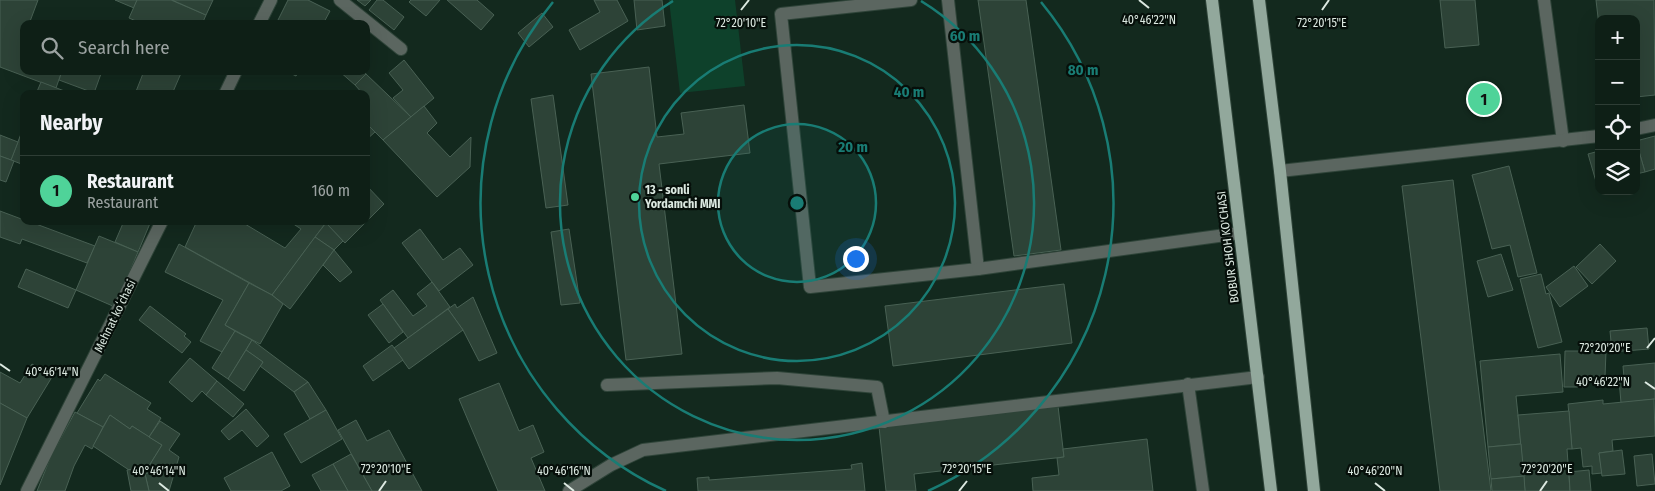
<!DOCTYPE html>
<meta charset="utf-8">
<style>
body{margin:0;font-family:"Fira Sans Condensed",sans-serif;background:#1c2c23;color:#f1f3f6}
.controls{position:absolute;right:15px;top:15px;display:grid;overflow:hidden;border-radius:10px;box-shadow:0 5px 20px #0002}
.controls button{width:45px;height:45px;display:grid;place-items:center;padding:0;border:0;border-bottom:1px solid #2e3d35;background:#0e1f16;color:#f1f3f6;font:25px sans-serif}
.you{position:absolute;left:855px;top:258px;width:18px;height:18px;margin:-12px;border:4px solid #fff;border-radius:50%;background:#1a73e8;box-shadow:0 0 0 8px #1a73e833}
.badge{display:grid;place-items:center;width:32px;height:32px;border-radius:50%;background:#4fd399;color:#111;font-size:16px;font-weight:700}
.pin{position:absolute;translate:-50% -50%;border:2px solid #fff;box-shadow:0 1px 5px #0006}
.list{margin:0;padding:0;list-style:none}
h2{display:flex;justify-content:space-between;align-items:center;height:65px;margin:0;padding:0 20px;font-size:21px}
h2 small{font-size:16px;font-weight:400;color:#9ba2a1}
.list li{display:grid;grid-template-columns:32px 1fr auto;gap:15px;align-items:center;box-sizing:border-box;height:70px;padding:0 20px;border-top:1px solid #2e3d35}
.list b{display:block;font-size:19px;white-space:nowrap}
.list p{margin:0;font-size:16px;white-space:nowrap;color:#9ba2a1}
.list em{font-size:16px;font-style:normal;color:#9ba2a1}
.icon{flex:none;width:28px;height:28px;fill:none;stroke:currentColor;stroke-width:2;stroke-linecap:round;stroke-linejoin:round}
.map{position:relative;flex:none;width:1655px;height:491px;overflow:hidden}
.search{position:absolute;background:#0e1f16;box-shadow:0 5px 20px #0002;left:20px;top:20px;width:350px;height:55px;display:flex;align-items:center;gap:12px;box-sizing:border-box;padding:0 18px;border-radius:10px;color:#9ba2a1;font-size:19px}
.panel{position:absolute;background:#0e1f16;box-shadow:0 5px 20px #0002;left:20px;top:90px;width:350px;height:135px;border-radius:10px}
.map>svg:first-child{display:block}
</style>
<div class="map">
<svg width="1655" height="491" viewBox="0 0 1655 491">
<rect width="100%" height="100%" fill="#13291e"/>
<polygon fill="#0e412b" points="669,0 735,0 745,86 680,93"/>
<g fill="#2d4337" stroke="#496154">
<polygon points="0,0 38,0 29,24 24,24 24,38 21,46 24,47 24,71 62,71 56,88 0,67"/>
<polygon points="115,0 137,0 134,8"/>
<polygon points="137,0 171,0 206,15 202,24 143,24 129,18"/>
<polygon points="172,0 213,0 206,15"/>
<polygon points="288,0 308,0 330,11 323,24 276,24"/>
<polygon points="357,0 371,0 365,6"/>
<polygon points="377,0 383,0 404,17 394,30 369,10"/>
<polygon points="411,0 440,0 426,16 409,2"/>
<polygon points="447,0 477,0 494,15 481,30"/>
<polygon points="594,0 617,0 628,21 580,50 569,30 600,12"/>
<polygon points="634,0 662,0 665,26 637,30"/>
<polygon points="978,0 1026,0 1061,250 1014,256"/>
<polygon points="1440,0 1475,0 1479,45 1445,48"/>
<polygon points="1596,0 1654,0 1655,95 1636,97 1636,19 1599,19 1599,26"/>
<polygon points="542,13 553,27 529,47 518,33"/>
<polygon points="404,60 434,98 411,117 393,98 403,90 389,73"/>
<polygon points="649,67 657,137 684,134 681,113 744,105 750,153 659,164 682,354 626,360 591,74"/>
<polygon points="62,71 102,71 94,93 59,80"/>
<polygon points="144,71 182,71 172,94 135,94"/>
<polygon points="286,71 299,71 296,76"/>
<polygon points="339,71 364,71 366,74 355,85"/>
<polygon points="366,74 411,117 383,140 366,123 366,100 368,98 366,94 363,94 355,85"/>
<polygon points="41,82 67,92 66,94 36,94"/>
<polygon points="553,95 568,205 546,208 531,99"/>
<polygon points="424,106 437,123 427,133 450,157 471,137 470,167 437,197 383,140"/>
<polygon points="366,123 375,132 366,140"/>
<polygon points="24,126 24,165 11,160"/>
<polygon points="0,135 18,142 11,160 0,156"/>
<polygon points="1655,136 1655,169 1645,172 1636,141"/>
<polygon points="1636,141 1645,172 1636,174"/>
<polygon points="1599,151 1599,184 1597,185 1588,154"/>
<polygon points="0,156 14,161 6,182 0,180"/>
<polygon points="1509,166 1537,273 1518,277 1510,245 1492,249 1472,175"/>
<polygon points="1453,180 1491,491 1440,491 1402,186"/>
<polygon points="366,185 384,204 345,243 326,223 327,221 366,221"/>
<polygon points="0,211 24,220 24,221 28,221 95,246 87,263 22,239 20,244 0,237"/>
<polygon points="124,221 151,221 138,252 115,242"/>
<polygon points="197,221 240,221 285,248 301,229 289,221 327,221 272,295 185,247"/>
<polygon points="326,223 343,241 334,250 315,237"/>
<polygon points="420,229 443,260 460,248 473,265 439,291 402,243"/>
<polygon points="569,229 580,303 561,305 551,232"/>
<polygon points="99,236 138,252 115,307 76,290"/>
<polygon points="315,237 334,250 290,309 272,295"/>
<polygon points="179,244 249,283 225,325 235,331 222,352 200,341 223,300 165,272"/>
<polygon points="1600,244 1616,261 1592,284 1576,267"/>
<polygon points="334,250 352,272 340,282 323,265"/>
<polygon points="1501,254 1513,290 1488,297 1477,261"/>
<polygon points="1574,266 1588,286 1560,307 1546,287"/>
<polygon points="26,269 76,290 68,308 18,287"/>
<polygon points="1541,274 1546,294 1549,293 1562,342 1538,348 1520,279"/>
<polygon points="432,282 450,307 408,338 380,300 393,290 413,316 427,306 417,294"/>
<polygon points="249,283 272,295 283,304 260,344 225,325"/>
<polygon points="1064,284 1072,343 893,366 885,306"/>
<polygon points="473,297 497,353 479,361 463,330 448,309 455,304 457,308"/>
<polygon points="383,304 403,332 389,343 368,315"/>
<polygon points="150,306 186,334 184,336 191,342 182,353 139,320"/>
<polygon points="448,309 463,330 409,369 394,348"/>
<polygon points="1647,328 1649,349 1612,352 1610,331"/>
<polygon points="235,331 252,340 228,379 212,368"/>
<polygon points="252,340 308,382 294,392 260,366 263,362 246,350"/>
<polygon points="392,345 403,360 373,381 363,366"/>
<polygon points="246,350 263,362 244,391 228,379"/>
<polygon points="1565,351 1606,351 1605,377 1584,377 1583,387 1564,387"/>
<polygon points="1560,354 1563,392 1516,396 1521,444 1488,447 1480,361"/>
<polygon points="190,358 217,381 206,395 202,391 192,402 169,382"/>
<polygon points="1655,363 1655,399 1621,403 1619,379 1624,378 1623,366"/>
<polygon points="32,364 52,377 27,418 0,403 0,372 20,383"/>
<polygon points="105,374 151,403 147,409 161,418 149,437 132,426 130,429 110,415 103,427 77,413 98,379 100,381"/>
<polygon points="217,381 244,404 233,417 206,395"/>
<polygon points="308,382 326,410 310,419 294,392"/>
<polygon points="499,383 519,431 533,425 544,452 531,458 545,491 498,491 459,399"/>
<polygon points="1654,399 1655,436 1612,440 1613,451 1599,453 1602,473 1592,474 1592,466 1583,467 1581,448 1572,449 1568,404 1603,400 1603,404"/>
<polygon points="0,403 27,418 0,485"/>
<polygon points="1058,406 1064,457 914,474 916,491 886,491 879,427"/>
<polygon points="246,409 269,436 257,447 242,430 229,440 221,431"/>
<polygon points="326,410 342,439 301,463 284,434"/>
<polygon points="1569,411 1572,449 1567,449 1570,491 1525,491 1518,415"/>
<polygon points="75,412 103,427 92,449 85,445 74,466 65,491 37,491 51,456"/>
<polygon points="110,415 130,429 132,426 162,445 149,466 129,470 93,446"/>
<polygon points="356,420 367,441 389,430 422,491 372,491 338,430"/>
<polygon points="160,421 180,434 169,450 179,457 169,491 149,491 145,474 150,472 149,466 162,445 149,437"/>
<polygon points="1147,439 1153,491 1033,491 1032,478 1059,475 1057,458 1064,457 1063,449"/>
<polygon points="1521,444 1524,476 1491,479 1488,447"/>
<polygon points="1622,450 1625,474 1602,476 1599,453"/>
<polygon points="272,452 290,486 281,491 231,491 224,478"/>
<polygon points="351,454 372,491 348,491 333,464"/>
<polygon points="1652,454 1655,484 1637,486 1634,456"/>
<polygon points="862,463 865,491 698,491 697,478 709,477 709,480 852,469 851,465"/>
<polygon points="333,464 348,491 321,491 312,475"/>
<polygon points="149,466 150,472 145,474 149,491 131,491 127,470"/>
<polygon points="1589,470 1591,491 1570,491 1569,472"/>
<polygon points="1524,476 1525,491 1492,491 1491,479"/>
</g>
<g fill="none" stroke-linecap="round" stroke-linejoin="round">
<g stroke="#2f4439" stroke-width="14">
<g id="service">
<polyline points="340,0 401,49"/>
<polyline points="911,0 781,14 810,287 978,269 948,0"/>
<polyline points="1544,0 1563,141"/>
<polyline points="978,269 1240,233"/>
<polyline points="1188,384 1203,491"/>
<polyline points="607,385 777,378 877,387 884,422"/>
<polyline points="569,491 611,465 643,450 1258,377"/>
</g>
</g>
<g stroke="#2f4439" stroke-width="14">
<g id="minor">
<polyline points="259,24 271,0"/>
<polyline points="225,94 236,71"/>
<polyline points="1636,129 1655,125"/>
<polyline points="1280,171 1599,136"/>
<polyline points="27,491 162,221"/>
</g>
</g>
<g stroke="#2f4439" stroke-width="14">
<g id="primary">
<polyline points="1212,0 1271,491"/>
<polyline points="1259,0 1280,171 1314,491"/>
</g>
</g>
<use href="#service" stroke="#5b6660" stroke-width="12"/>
<use href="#minor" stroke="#5b6660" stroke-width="12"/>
<use href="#primary" stroke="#92a89c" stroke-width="12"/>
</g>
<path fill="none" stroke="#dce9e1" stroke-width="2" d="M1139 0 1149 8M741 10 749 0M1322 10 1329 0M1647 348 1655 338M0 364 10 371M1645 382 1655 389M159 483 169 491M564 483 574 491M1375 483 1385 491M379 491 386 481M959 491 967 481M1540 491 1547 481"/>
<circle cx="797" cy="203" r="79" fill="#197c74" fill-opacity=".12"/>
<g fill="none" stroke="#197c74" stroke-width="2.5">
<circle cx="797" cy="203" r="79"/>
<circle cx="797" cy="203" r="158"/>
<path d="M921 1A237 237 0 1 1 673 1"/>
<path d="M666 491A316 316 0 0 1 553 2M1041 2A316 316 0 0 1 928 491"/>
</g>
<circle fill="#4fd399" stroke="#060f0a" stroke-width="2" cx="635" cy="197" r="5"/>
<g text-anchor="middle" stroke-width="4.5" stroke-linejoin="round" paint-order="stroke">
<g font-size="12" font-weight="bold" fill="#dce9e1" stroke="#060f0a" text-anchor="start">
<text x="645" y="194">13 - sonli<tspan x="645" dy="14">Yordamchi MMI</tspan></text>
</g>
<g font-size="12" fill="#dce9e1" stroke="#060f0a">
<text transform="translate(1228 247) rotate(-97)" y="4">BOBUR SHOH KO'CHASI</text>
<text transform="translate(115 316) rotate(-64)" y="4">Mehnat koʻchasi</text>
</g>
</g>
<g font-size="12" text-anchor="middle" fill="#dce9e1" stroke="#060f0a" stroke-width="4.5" stroke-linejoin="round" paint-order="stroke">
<text x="1149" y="24">40°46'22"N</text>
<text x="741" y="27">72°20'10"E</text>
<text x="1322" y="27">72°20'15"E</text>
<text x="1605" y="352">72°20'20"E</text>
<text x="52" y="376">40°46'14"N</text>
<text x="1603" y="386">40°46'22"N</text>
<text x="386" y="473">72°20'10"E</text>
<text x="967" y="473">72°20'15"E</text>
<text x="1547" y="473">72°20'20"E</text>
<text x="159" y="475">40°46'14"N</text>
<text x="564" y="475">40°46'16"N</text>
<text x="1375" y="475">40°46'20"N</text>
</g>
<circle cx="797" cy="203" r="8" fill="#197c74" stroke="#060f0a" stroke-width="2.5"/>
<g font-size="15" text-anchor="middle" font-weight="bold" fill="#197c74" stroke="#060f0a" stroke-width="4.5" stroke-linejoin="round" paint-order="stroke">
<text x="965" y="41">60 m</text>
<text x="1083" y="75">80 m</text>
<text x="909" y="97">40 m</text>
<text x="853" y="152">20 m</text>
</g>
</svg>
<div class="controls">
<button>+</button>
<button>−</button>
<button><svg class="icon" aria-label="locate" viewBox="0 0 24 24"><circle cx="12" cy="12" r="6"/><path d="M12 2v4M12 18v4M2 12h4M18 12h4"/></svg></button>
<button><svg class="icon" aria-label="layers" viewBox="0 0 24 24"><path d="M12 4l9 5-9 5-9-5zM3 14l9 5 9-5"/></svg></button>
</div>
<div class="you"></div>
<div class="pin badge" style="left:1484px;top:99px">1</div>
<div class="search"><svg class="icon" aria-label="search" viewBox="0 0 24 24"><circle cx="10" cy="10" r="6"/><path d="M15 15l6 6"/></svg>Search here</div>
<section class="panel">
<h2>Nearby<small></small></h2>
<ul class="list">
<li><span class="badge">1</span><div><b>Restaurant</b><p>Restaurant</p></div><em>160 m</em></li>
</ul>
</section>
</div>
